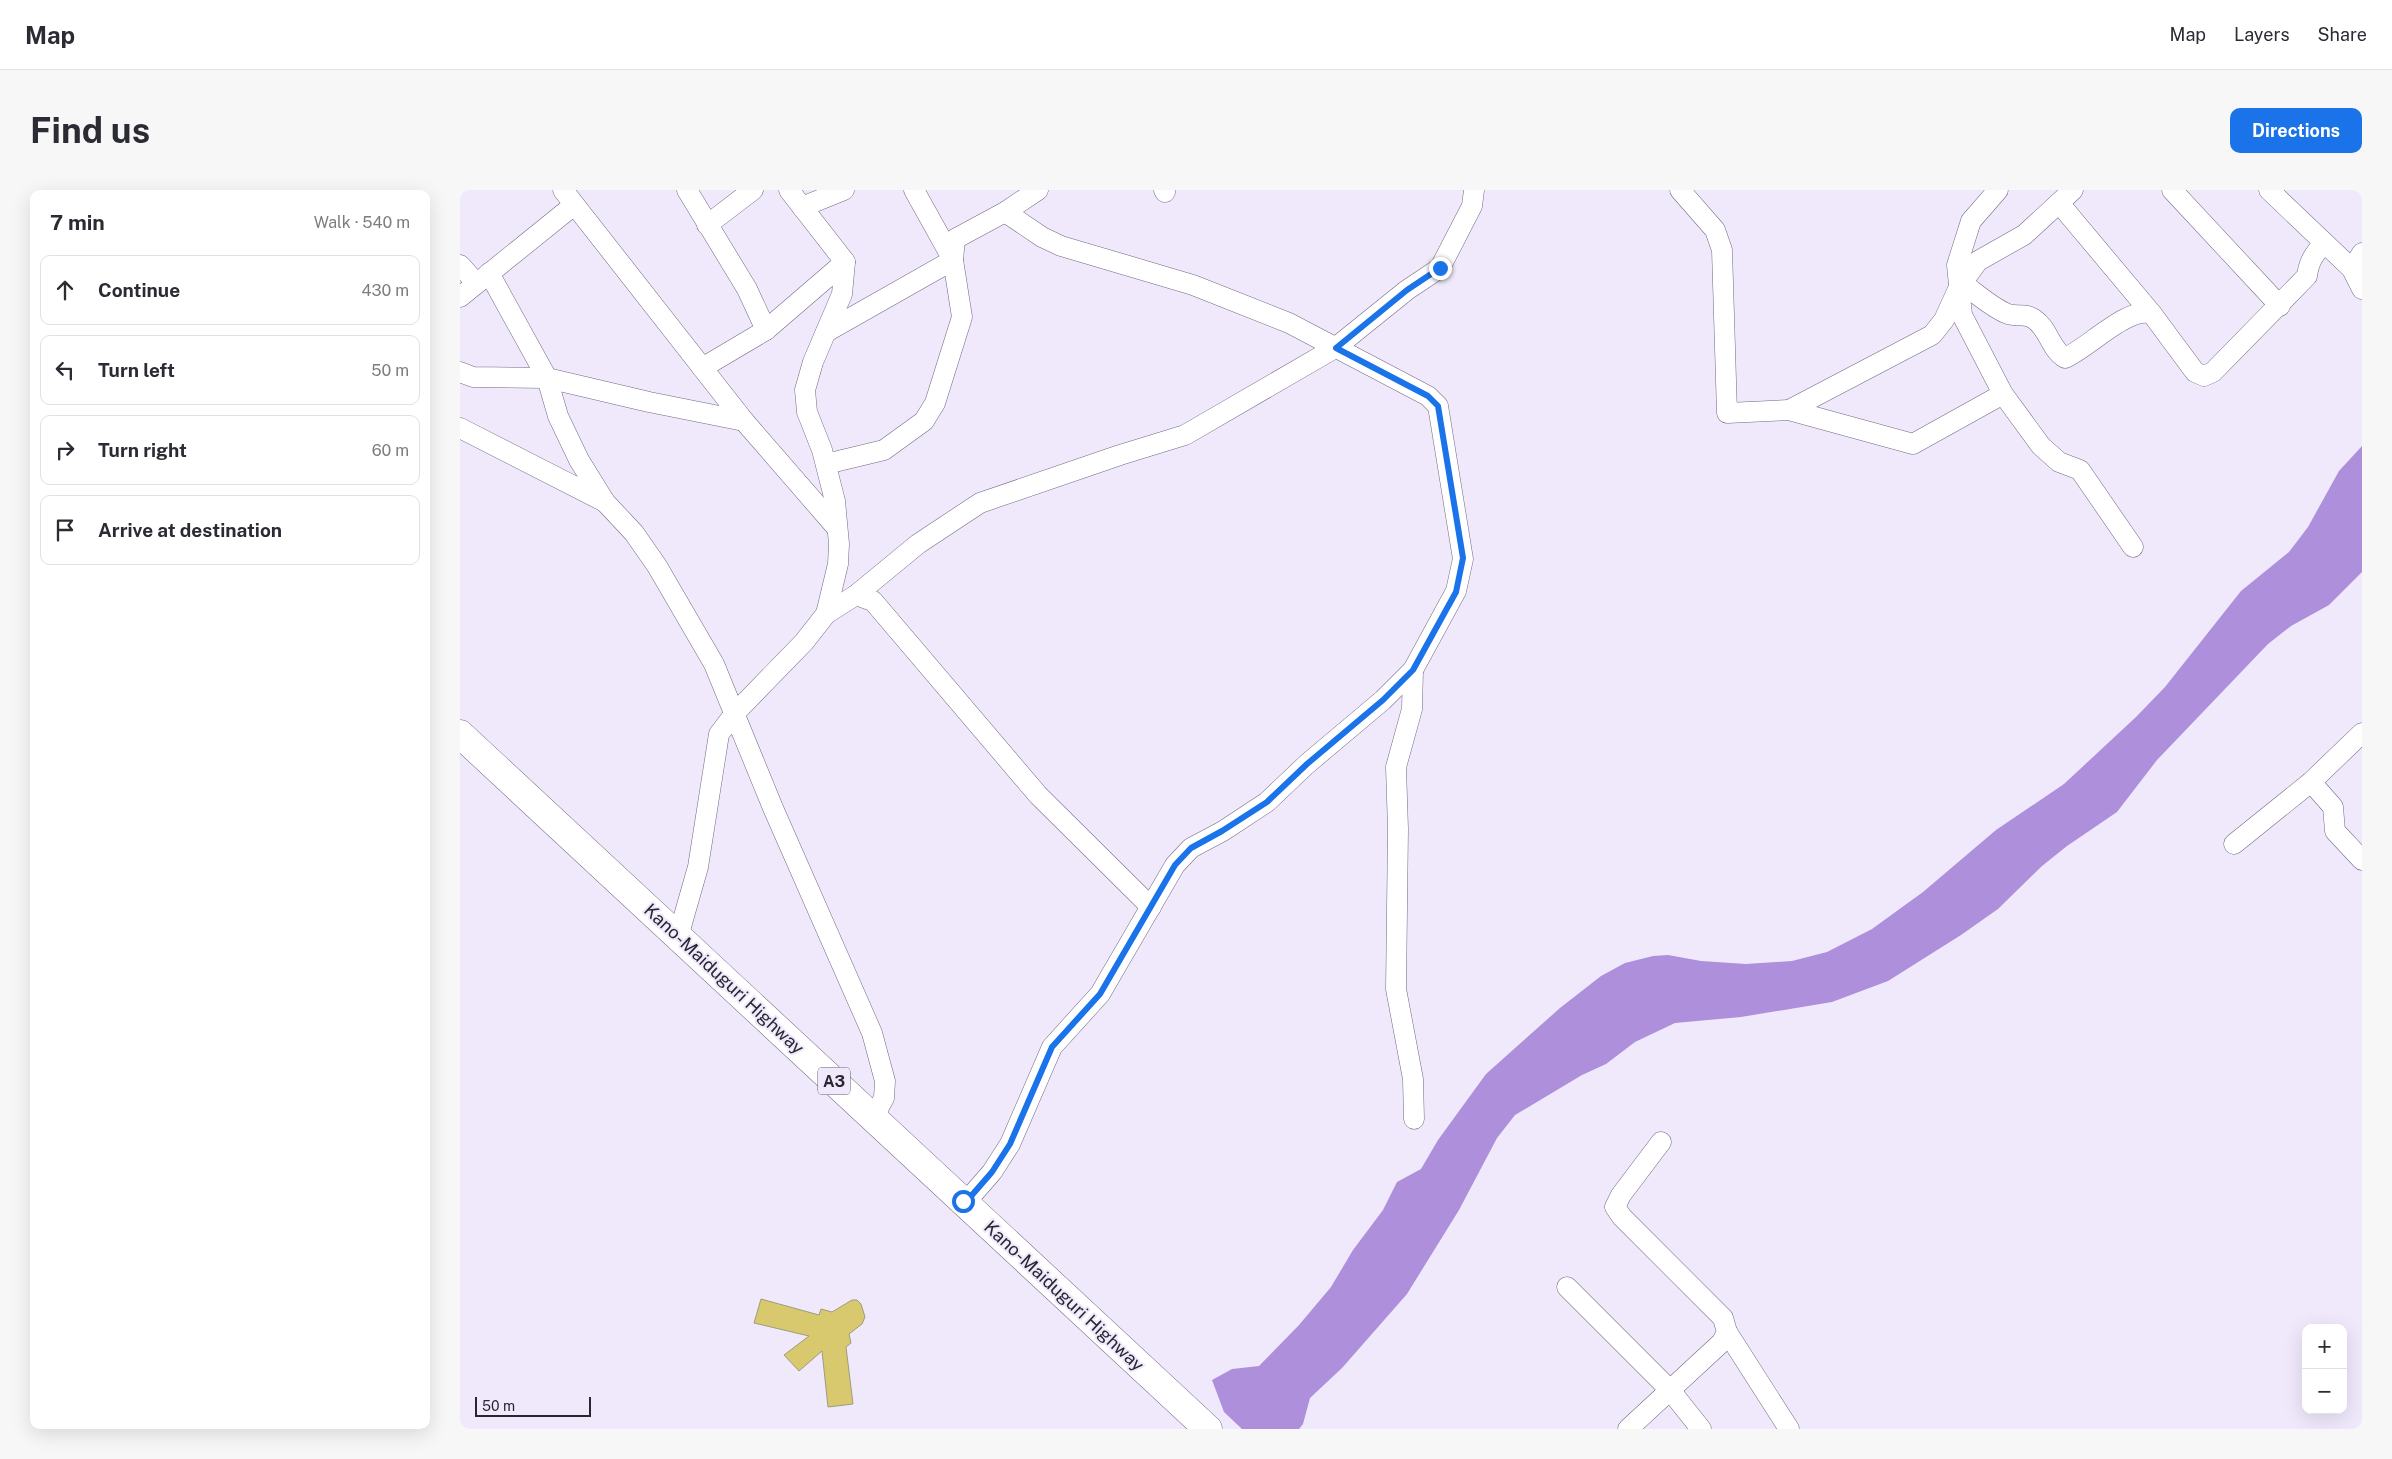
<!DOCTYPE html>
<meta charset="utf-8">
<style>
body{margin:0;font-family:"Public Sans",sans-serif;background:#f7f7f7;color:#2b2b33}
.controls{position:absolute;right:15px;bottom:15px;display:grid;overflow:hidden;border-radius:10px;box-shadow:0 5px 20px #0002}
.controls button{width:45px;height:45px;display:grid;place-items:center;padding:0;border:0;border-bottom:1px solid #e1e1e2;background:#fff;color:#2b2b33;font:25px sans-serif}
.scale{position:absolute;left:15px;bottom:12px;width:116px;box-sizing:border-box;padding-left:5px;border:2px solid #2a2631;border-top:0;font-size:14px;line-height:18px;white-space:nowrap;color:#2a2631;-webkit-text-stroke:4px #efe9fb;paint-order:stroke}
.stop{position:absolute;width:15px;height:15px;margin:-11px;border:4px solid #1a73e8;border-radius:50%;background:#fff}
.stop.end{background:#1a73e8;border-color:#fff;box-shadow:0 1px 5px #0008}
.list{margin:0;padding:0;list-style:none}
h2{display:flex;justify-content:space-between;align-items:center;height:65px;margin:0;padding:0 20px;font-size:21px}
h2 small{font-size:16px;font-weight:400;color:#7c7c81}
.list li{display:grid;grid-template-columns:32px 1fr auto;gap:15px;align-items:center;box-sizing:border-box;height:70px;margin:0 10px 10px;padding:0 10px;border:1px solid #e1e1e2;border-radius:10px}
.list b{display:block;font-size:19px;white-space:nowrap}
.list em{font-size:16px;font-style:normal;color:#7c7c81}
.icon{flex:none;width:28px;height:28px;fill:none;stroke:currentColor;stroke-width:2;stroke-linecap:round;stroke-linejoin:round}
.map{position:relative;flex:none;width:1902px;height:1239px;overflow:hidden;border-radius:10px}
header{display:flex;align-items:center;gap:30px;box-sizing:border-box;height:70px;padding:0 25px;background:#fff;border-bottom:1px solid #e1e1e2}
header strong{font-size:24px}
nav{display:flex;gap:28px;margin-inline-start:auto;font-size:18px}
.intro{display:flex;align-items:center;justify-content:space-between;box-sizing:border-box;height:120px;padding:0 30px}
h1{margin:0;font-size:35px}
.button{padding:12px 22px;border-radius:10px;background:#1a73e8;color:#fff;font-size:18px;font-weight:700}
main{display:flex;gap:30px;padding:0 30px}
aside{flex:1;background:#fff;border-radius:10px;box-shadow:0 5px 20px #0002}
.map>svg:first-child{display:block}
</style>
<header>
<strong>Map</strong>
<nav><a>Map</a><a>Layers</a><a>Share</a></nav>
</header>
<div class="intro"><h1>Find us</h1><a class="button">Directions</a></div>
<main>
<aside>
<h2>7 min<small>Walk · 540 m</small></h2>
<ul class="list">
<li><svg class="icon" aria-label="ahead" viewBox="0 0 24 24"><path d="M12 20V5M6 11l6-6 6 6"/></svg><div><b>Continue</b></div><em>430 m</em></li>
<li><svg class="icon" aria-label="left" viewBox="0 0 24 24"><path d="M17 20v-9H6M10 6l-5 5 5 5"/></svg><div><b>Turn left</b></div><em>50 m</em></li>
<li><svg class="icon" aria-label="right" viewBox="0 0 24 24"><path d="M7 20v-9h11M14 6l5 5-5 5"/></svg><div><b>Turn right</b></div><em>60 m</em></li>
<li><svg class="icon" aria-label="arrive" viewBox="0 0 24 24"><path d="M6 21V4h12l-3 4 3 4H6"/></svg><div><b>Arrive at destination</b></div></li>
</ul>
</aside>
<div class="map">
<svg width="1902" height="1239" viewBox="0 0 1902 1239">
<rect width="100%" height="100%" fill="#efe9fb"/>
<polygon fill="#ad8fdb" points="1902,256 1902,382 1869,415 1831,436 1808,454 1697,570 1657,622 1607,656 1582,676 1538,719 1501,745 1428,791 1372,812 1281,827 1215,833 1175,852 1146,874 1122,885 1055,925 1037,948 999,1020 947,1104 882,1178 850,1208 843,1234 839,1239 782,1239 764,1222 752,1190 772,1179 799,1176 839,1135 871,1097 893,1060 923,1020 937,992 961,979 978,950 1026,884 1100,818 1141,786 1165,773 1193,766 1208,765 1241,771 1286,774 1332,771 1367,762 1412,739 1463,702 1536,640 1604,594 1676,527 1705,497 1781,401 1829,362 1848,337 1879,281"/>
<polygon fill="#d8c96f" stroke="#9f9b7d" points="301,1109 359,1125 361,1119 372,1122 392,1110 397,1110 401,1114 405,1127 402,1134 389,1144 391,1153 386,1157 393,1214 368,1217 362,1161 339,1181 324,1165 349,1146 294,1133"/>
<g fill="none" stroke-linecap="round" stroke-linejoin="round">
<g stroke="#736983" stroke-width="21">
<g id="minor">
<polyline points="103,0 284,231 376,337"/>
<polyline points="227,0 287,99 306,140"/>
<polyline points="329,0 385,72 382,104 353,172 345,200 347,222 362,260 375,311 379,354 378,374 366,424"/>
<polyline points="454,0 493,70 495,49 545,22 578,0"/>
<polyline points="704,0 705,2"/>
<polyline points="1220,0 1255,40 1262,60 1267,223 1329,220 1453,254 1543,204"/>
<polyline points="1538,0 1511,31 1497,75 1502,125 1543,204 1581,256 1599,272 1620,280 1673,357"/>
<polyline points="1712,0 1820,116"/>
<polyline points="1809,0 1892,79 1902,99"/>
<polyline points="1599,13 1692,124"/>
<polyline points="342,17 384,0"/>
<polyline points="247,35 293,0"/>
<polyline points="0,75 16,93"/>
<polyline points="1892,79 1902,63"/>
<polyline points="29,83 87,188 98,226 119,270 145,312 174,343 197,376 254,474 313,618 412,843 425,891 424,908 413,928"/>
<path d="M1502 93C1516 103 1532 118 1548 124 1557 127 1566 123 1574 129 1589 139 1590 159 1605 168 1627 159 1669 115 1692 124L1735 182 1744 186 1753 182 1847 86C1849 71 1854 64 1864 53"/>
<polyline points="0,107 114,15"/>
<polyline points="366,142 493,70 502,127 475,213 464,231 424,260 366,274"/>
<polyline points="242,178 306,140 385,72"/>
<polyline points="0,182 13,187 87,188 189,212 284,231"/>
<polyline points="1329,220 1472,145 1484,130 1499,97 1518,71 1564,45 1613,0"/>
<polyline points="0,238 145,312"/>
<polyline points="396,405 413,411 578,605 691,717"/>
<polyline points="953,480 952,519 936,577 938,639 936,799 953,889 954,929"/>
<polyline points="1851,592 1873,617 1875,641 1902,670"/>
<polyline points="1774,654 1851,592 1902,543"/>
<polyline points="218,747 238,677 259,544 275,523 344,452 366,424 396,405 458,354 520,313 660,265 725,245 875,158 947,100 980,78 1012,16 1014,0"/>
<polyline points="503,1011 512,1005 532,982 550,954 592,857 640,804 715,675 731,658 763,641 807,612 847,574 923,510 953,480 996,401 1003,369 978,216 968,206 829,133 733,95 601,56 582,47 545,22"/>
<polyline points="1107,1097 1210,1200 1241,1239"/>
<polyline points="1267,1142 1329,1239"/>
<polyline points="1168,1239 1262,1152 1267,1142 1263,1128 1162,1027 1155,1017 1161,1005 1201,952"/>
</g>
</g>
<g stroke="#736983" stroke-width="29">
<polyline id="highway" points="0,544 748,1239"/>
</g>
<use href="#minor" stroke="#fff" stroke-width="20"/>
<use href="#highway" stroke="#fff" stroke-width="28"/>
</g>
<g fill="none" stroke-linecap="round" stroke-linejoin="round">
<polyline stroke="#1a73e8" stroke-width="6" points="503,1011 512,1005 532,982 550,954 592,857 640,804 715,675 731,658 762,641 807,612 847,574 923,510 953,480 996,402 1003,368 978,216 968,206 876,158 947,100 980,78"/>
</g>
<g text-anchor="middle" stroke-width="4" stroke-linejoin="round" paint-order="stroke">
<rect fill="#efe9fb" stroke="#65606e" stroke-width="1" x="358" y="877.5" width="32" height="27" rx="4"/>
<g font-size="16" font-weight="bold" fill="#2a2631">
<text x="374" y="897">A3</text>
</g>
<g font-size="18" fill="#2a2631" stroke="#efe9fb">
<text transform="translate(264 789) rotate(43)" y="6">Kano-Maiduguri Highway</text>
<text transform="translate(604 1106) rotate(43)" y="6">Kano-Maiduguri Highway</text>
</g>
</g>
</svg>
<div class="controls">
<button>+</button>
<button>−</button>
</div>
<div class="scale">50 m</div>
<div class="stop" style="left:503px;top:1011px"></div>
<div class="stop end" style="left:980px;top:78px"></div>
</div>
</main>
